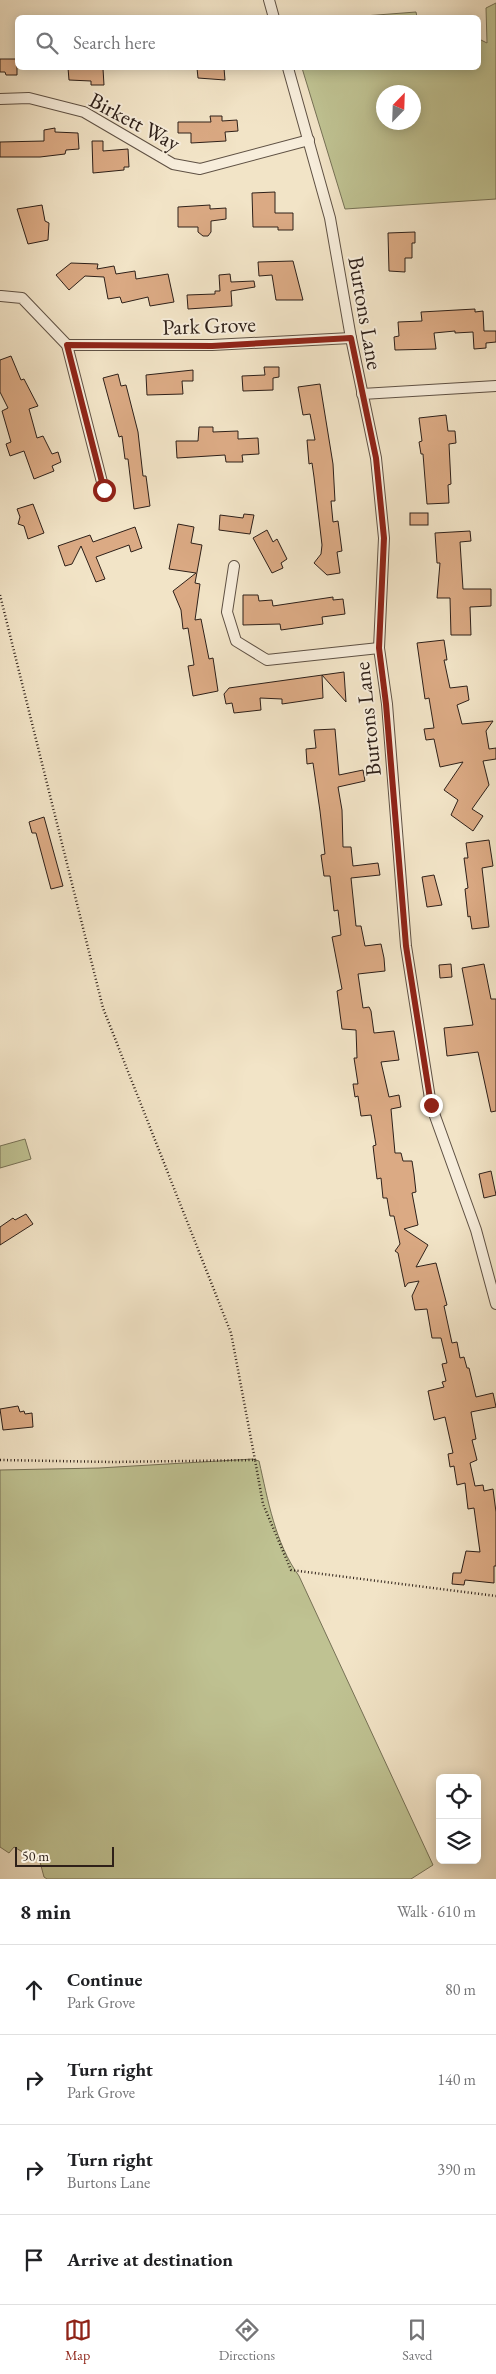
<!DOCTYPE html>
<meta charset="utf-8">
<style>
body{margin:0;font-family:"EB Garamond",serif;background:#f6f6f6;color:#202124}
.controls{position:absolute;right:15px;bottom:15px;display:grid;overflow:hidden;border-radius:8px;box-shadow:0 2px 12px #0003}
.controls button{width:45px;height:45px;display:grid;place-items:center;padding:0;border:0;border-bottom:1px solid #e0e0e0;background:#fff;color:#202124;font:25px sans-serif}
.compass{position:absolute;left:376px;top:85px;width:45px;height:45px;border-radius:50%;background:#fff;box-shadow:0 2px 12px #0003;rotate:23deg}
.scale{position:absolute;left:15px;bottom:12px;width:99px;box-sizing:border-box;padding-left:5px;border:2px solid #2e2019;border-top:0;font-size:14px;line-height:18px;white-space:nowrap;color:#2e2019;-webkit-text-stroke:4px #f7eddb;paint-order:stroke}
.stop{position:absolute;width:15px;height:15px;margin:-11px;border:4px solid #8f2418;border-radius:50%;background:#fff}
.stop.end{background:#8f2418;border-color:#fff;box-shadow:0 1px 5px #0008}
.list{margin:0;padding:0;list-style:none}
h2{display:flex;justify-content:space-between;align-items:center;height:65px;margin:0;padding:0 20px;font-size:21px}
h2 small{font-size:16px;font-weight:400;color:#757577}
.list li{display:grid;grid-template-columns:32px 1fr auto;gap:15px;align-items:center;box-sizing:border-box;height:90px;padding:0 20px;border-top:1px solid #e0e0e0}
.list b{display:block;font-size:19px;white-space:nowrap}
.list p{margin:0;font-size:16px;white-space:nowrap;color:#757577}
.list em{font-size:16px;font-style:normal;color:#757577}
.icon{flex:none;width:28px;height:28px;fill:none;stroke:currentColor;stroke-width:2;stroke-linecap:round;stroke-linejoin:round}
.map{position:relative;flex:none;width:496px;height:1879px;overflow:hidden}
.search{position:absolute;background:#fff;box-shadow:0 2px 12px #0003;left:15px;right:15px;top:15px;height:55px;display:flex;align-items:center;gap:12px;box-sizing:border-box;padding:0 18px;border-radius:8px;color:#757577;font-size:19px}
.sheet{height:425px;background:#fff}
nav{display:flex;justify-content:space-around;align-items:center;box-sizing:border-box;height:70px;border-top:1px solid #e0e0e0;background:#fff;font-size:14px;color:#757577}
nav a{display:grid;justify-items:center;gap:2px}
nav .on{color:#8f2418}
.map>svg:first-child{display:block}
</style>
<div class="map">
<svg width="496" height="1879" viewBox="0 0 496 1879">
<rect width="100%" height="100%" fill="#f2e4c7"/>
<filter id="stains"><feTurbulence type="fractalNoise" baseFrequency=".004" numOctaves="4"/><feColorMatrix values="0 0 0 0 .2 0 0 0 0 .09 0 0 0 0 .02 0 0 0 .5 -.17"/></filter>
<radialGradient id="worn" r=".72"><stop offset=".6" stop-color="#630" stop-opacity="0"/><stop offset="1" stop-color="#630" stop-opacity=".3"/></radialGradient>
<g fill="#bfc292" stroke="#767156" fill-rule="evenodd">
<path d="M496 3V199L345 209 302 68H478L479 39 487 43 486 8ZM414 92V122H384V92Z"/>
<polygon points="416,12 417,17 351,17"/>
<polygon points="25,1139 31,1159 0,1168 0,1146"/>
<path d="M253 1459 259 1461C268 1500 275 1543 299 1576L433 1865 411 1879H47L44 1877 40 1862 14 1847 9 1853 0 1847V1470L99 1468Z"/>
</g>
<g fill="#dbaa84" stroke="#2e2019">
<polygon points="0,59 17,59 17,75 6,75 5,72 0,72"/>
<polygon points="68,68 103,69 104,85 91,85 91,81 69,80"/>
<polygon points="197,68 224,68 225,80 198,78"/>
<polygon points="210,116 222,116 222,121 237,120 238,131 225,132 226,141 191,143 191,133 178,133 178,122 211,122"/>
<polygon points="55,128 55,132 78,133 79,149 66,150 65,154 40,157 0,157 0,142 44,141 44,130"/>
<polygon points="92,141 103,141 103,151 128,149 129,167 124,167 124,170 93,173"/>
<polygon points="275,192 275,213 293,213 293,230 278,230 278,227 253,227 252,193"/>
<polygon points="42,205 45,221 49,223 48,240 28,244 17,209"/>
<polygon points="210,205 210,209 226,208 226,219 211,221 211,232 208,236 203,236 198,232 198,227 178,227 178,207"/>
<polygon points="415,232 415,243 412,243 412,258 405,258 405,272 389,271 388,233"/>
<polygon points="293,261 303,300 276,300 272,275 259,276 258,262"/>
<polygon points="71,263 98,264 97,269 114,266 116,274 135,271 136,279 168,274 174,302 150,306 148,297 122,303 120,297 108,299 104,277 85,276 69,290 56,275"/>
<polygon points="230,274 231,282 254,281 255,287 231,291 232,306 188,309 187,295 215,294 215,291 220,291 219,275"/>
<polygon points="475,309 475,312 483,311 484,331 496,331 496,342 486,343 486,348 474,349 473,332 455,333 455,331 434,333 436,349 395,350 394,337 399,336 398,322 422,321 421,312"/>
<polygon points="11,356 21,380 24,379 38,406 29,409 37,438 43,436 52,454 58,452 61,462 52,466 54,471 34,479 24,451 10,456 6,444 11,442 2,411 8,408 0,392 0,360"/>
<polygon points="264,367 279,367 279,377 273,378 273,390 243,391 242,376 265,375"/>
<polygon points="193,370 193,381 182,381 183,394 147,395 146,375"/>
<polygon points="118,374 121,386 126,385 138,432 143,476 146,476 150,506 134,509 128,459 125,459 122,436 119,437 103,378"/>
<polygon points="320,384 333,464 335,501 331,501 333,522 338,521 342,551 337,552 340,573 327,575 314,563 321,554 322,545 314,477 312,463 309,464 307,440 315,440 310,414 303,415 298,387"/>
<polygon points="446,415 448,431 455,431 456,443 449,444 451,484 448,485 449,503 427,504 423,454 421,454 419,442 422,441 419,418"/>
<polygon points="199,427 213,427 213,432 238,431 238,439 258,438 259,454 242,455 243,462 226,462 225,455 177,458 176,441 198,441"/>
<polygon points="33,504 44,533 28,539 24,526 18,524 20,517 17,509"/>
<rect x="410" y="513" width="18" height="12"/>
<polygon points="244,514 254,515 250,534 219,530 220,515 243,518"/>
<polygon points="178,524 194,527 191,543 202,545 195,583 200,584 195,620 201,619 209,659 213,658 218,691 193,696 188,666 194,665 188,628 183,629 181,610 173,591 196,573 169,569"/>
<polygon points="135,527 142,548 131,552 129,545 96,557 105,579 96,582 81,546 72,564 65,566 58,546 90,535 93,542"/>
<polygon points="267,530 273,542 277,539 287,559 281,563 283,568 272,573 253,538"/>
<polygon points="470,531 471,541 460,542 463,589 491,589 491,606 470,607 471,635 451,635 450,598 437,598 440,563 437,563 435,533"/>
<polygon points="243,595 258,595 259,601 272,600 273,606 333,597 333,600 343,599 345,614 322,617 323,624 281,630 280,624 243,625"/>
<polygon points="444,640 447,660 444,660 450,688 467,686 469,700 457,705 462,724 493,721 486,731 489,749 496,748 496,759 483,761 489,785 472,809 483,816 473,831 451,815 458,800 444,790 463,762 440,767 434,739 426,740 424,729 434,728 429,698 425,699 417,643"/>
<polygon points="344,672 346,702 322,675 323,698 282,704 282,699 260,698 261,710 234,713 232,703 226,704 224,694 229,688"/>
<polygon points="335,729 339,775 363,770 365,781 338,787 342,810 343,847 351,847 353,866 378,863 380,875 351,878 356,926 361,926 365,946 381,944 384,958 385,971 358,974 363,1008 369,1007 371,1011 374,1033 394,1031 399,1060 381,1062 389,1097 399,1095 401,1107 391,1109 395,1153 401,1153 403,1161 412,1161 414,1174 416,1192 412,1193 418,1225 404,1229 428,1245 416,1267 436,1263 447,1305 444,1306 452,1343 457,1342 460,1358 464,1357 467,1368 469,1368 476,1397 493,1393 496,1407 471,1412 476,1439 472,1440 477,1460 470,1463 475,1486 483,1485 484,1491 493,1489 496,1512 496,1566 494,1566 494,1583 465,1580 464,1585 452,1584 453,1573 461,1573 466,1551 480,1552 474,1508 468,1509 465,1483 457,1485 454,1466 450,1467 448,1454 453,1453 445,1417 434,1420 428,1391 444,1387 442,1382 446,1381 442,1364 447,1363 441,1338 432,1338 427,1309 415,1310 412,1296 419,1281 408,1283 405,1287 398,1253 395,1251 400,1244 394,1216 390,1216 387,1198 383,1198 381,1178 377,1179 373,1146 376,1145 371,1115 361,1116 358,1096 355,1097 353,1084 358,1084 354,1058 357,1058 356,1030 342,1029 337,991 342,989 332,937 341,935 338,910 334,911 330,876 324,876 321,855 325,854 320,811 313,763 307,764 306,749 316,748 314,730"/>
<polygon points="44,817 63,886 51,889 36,833 32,833 29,822"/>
<polygon points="489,840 493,866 482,868 489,927 472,929 470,916 468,917 465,889 468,888 464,858 468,858 466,843"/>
<polygon points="434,875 442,905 427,907 422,877"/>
<polygon points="451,964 452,977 440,978 439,965"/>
<polygon points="484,964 491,999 496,999 496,1111 491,1112 478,1052 447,1056 444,1028 473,1025 462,968"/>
<polygon points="491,1171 496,1195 484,1198 479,1174"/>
<polygon points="26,1214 33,1224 0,1245 0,1227 13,1218 15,1220"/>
<polygon points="18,1406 20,1412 24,1411 25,1414 32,1413 33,1427 3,1430 0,1409"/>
</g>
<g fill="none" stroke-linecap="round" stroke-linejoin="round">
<g stroke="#5f5144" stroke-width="12">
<g id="minor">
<polyline points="269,0 274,18"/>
<polyline points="288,68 330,218 351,338 376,458 384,538 379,648 387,704 406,946 431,1105 476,1230 496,1304"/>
<polyline points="0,99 29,98 84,112 173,164 200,169 309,140"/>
<polyline points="1,296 22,298 67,345 104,490"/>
<polyline points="67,345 212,345 351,338"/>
<polyline points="362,394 496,386"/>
<polyline points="234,566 227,612 236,641 267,660 379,648"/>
</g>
</g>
<g stroke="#2e2019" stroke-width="2.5" stroke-dasharray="1 2.5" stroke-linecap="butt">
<polyline points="0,595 103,1008 231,1333 255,1460"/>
<polyline points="0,1460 113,1462 255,1460 263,1504 291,1570 496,1596"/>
</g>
<use href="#minor" stroke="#f7eddb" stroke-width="10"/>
</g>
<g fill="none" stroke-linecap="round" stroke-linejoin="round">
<polyline stroke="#8f2418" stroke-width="6" points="104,490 67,345 212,346 351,338 376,458 384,538 379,648 386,704 406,946 431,1105"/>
</g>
<g text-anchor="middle" stroke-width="4" stroke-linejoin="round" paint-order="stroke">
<g font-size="22" fill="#2e2019" stroke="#f7eddb">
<text transform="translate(135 121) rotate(28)" y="8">Birkett Way</text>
<text transform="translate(366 313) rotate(80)" y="8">Burtons Lane</text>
<text transform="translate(209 325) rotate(-2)" y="8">Park Grove</text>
<text transform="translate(367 719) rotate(-96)" y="8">Burtons Lane</text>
</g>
</g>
<rect width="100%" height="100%" filter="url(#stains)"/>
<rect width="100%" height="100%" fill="url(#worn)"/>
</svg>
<div class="controls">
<button><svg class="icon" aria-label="locate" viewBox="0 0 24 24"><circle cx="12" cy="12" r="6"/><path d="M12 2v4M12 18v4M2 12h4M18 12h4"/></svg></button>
<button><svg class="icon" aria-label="layers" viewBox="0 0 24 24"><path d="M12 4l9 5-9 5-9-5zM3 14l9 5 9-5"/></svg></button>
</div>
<svg class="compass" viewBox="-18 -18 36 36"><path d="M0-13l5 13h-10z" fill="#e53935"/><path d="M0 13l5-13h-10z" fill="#757577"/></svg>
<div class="scale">50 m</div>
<div class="stop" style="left:104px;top:490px"></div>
<div class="stop end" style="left:431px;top:1105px"></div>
<div class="search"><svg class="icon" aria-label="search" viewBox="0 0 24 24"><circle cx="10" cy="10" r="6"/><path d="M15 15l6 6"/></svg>Search here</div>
</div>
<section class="sheet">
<h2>8 min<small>Walk · 610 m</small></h2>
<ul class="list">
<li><svg class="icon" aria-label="ahead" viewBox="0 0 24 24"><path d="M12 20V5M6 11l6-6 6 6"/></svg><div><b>Continue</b><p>Park Grove</p></div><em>80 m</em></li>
<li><svg class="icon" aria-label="right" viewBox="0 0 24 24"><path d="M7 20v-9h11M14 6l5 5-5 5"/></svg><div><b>Turn right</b><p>Park Grove</p></div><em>140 m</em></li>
<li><svg class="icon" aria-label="right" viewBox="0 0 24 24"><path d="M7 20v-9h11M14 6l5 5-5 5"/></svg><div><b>Turn right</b><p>Burtons Lane</p></div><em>390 m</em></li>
<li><svg class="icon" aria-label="arrive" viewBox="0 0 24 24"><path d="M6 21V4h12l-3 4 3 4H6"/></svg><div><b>Arrive at destination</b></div></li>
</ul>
</section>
<nav>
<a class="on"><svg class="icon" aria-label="map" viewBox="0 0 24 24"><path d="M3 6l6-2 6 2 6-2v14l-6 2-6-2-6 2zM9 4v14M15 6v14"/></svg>Map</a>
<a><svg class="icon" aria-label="directions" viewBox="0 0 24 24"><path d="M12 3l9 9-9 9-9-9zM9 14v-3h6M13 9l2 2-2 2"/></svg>Directions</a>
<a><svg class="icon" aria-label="saved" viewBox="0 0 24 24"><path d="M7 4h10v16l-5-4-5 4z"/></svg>Saved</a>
</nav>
